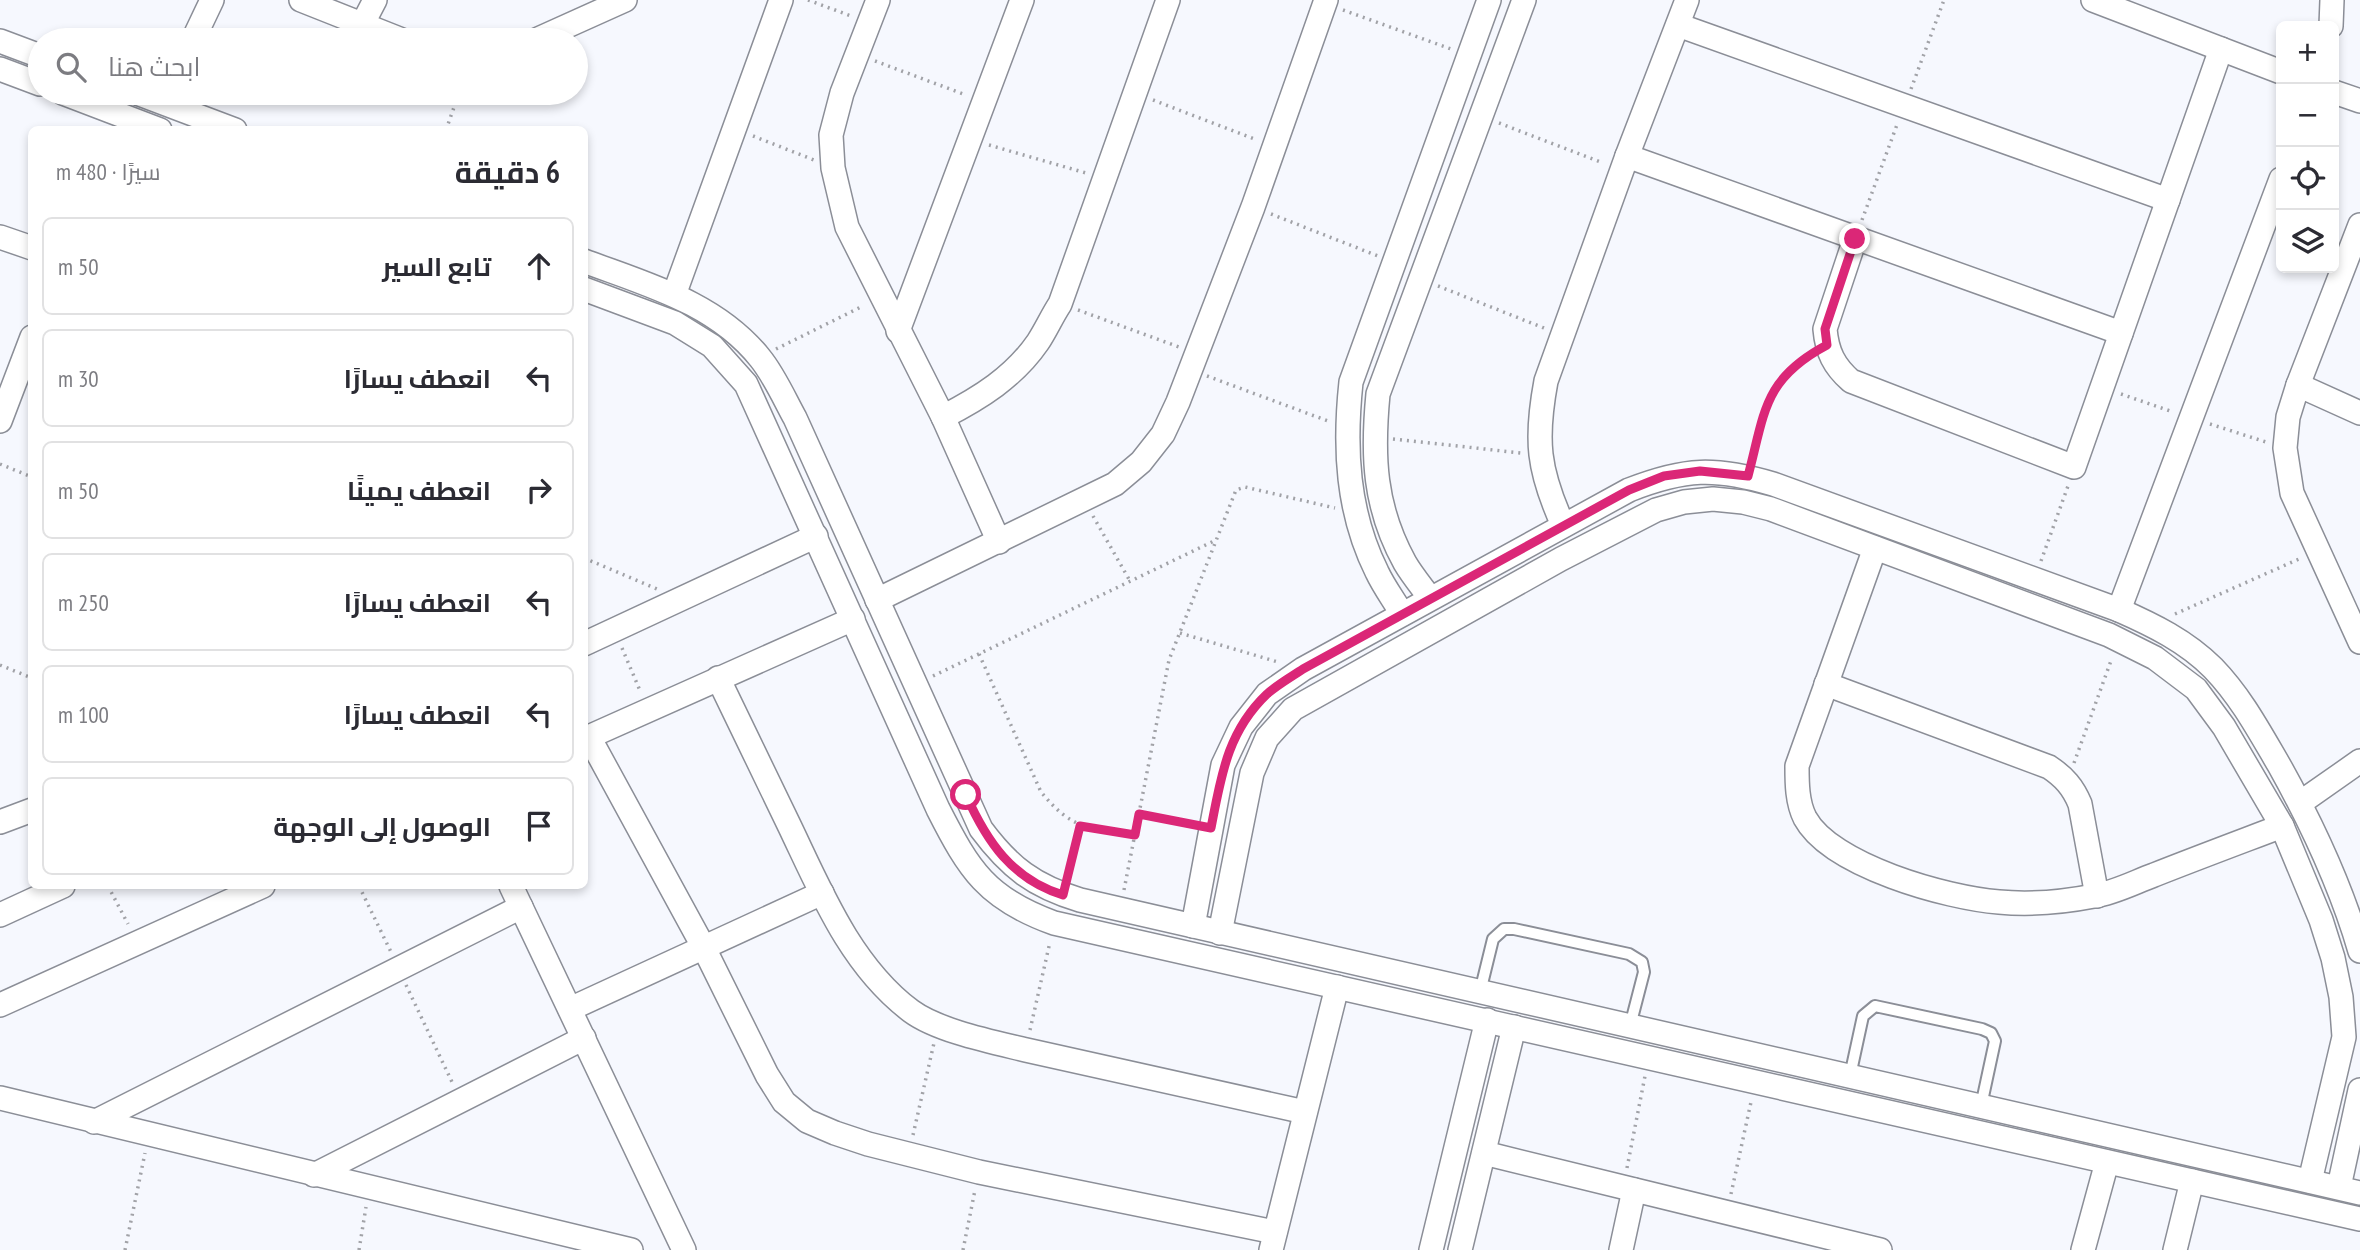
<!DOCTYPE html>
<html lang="ar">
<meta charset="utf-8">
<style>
body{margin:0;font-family:"PT Sans Narrow",Cairo,sans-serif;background:#f7f7f7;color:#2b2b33;direction:rtl}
.controls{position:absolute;right:21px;top:21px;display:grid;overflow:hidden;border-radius:10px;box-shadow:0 4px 10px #0003}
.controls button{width:63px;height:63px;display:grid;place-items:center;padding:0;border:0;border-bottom:2px solid #e1e1e2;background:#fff;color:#2b2b33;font:35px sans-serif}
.stop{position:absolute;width:21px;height:21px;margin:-16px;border:5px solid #db2777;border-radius:50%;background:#fff}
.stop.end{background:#db2777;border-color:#fff;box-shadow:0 2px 7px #0008}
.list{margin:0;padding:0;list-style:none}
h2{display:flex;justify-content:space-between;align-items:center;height:91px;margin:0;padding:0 28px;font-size:30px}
h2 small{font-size:23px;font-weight:400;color:#7c7c81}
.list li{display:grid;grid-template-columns:46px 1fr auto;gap:21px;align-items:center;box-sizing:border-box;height:98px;margin:0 14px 14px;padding:0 14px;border:2px solid #e1e1e2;border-radius:10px}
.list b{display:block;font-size:26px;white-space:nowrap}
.list em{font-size:23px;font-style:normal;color:#7c7c81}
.icon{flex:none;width:38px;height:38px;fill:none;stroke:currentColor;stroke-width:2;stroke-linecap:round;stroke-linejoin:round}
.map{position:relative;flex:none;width:2360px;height:1250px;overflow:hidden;direction:ltr}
.search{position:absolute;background:#fff;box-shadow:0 4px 10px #0003;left:28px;top:28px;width:560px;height:77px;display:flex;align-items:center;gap:18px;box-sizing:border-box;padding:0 24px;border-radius:38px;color:#7c7c81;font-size:26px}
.panel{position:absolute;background:#fff;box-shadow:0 4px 10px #0003;left:28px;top:126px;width:560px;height:763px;border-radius:10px;direction:rtl}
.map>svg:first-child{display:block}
</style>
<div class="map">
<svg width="2360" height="1250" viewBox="0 0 2360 1250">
<rect width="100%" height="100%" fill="#f6f8fe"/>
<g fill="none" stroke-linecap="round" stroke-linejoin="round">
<g stroke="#8b8e97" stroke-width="14">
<g id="service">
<polyline points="1480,992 1493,939 1504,929 1514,929 1629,954 1642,962 1644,972 1630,1026"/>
<polyline points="1850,1076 1863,1016 1875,1006 1982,1029 1991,1033 1995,1041 1981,1106"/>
</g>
</g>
<g stroke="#8b8e97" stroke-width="26">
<g id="minor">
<polyline points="301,0 402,40"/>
<polyline points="878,0 842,93 831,135 833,168 847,227 943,417 999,542"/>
<polyline points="2093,0 2281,72"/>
<polyline points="362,25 375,0"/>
<polyline points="1678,25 2168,200"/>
<polyline points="2331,26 2332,0"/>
<polyline points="193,40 212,0"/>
<polyline points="536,40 625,0"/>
<polyline points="0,41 40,56"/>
<polyline points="0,69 40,84"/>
<polyline points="2334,92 2360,101"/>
<polyline points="63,93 160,130"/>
<polyline points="137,93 235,130"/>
<polyline points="1627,156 2121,333"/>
<polyline points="2360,225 2298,385 2288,417 2285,448 2292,493 2360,642"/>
<polyline points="0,237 32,248"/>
<path d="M1855 239 1825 329C1827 352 1834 366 1851 381L2074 467 2221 49"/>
<path d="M584 261C648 285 716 303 760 358 774 375 784 398 795 418L981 829C1010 868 1034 886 1080 900L2360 1193"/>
<path d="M584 289 675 323 712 346 746 384 938 809C969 870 987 899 1054 923L2360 1219"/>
<polyline points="674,295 781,0"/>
<polyline points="898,331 1022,0"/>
<polyline points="2298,385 2360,413"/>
<path d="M943 417C980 398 1014 377 1038 342 1046 330 1052 316 1060 304L1168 0"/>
<polyline points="0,421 32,337"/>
<path d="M1563 525C1538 470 1535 440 1546 381L1627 156 1687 0"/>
<path d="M1875 548 1797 766C1797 783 1797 802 1805 818 1831 866 1947 898 1999 902 2030 905 2063 902 2094 896 2114 893 2135 882 2154 875 2197 858 2240 842 2282 826"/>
<path d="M1430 598C1422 587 1412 575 1405 563 1374 507 1372 456 1378 394L1524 0"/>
<polyline points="877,600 1115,484 1141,462 1163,434 1178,402 1253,207 1326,0"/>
<polyline points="2119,610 2281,179"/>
<path d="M1402 614C1394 600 1384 587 1377 572 1347 512 1344 448 1351 382L1489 0"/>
<polyline points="584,644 816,536"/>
<path d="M718 678C742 728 766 777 790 827 821 892 851 966 911 1011 938 1031 993 1042 1026 1050L1305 1112"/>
<path d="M1826 684 2049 767C2064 777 2073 787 2080 804L2097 896"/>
<polyline points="589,737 704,948 767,1075 784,1102 807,1121 835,1133 868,1144 979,1172 1275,1232"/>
<polyline points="584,739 853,619"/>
<polyline points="2300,803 2360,761"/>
<polyline points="0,822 32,810"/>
<polyline points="511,886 684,1250"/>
<polyline points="0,915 63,886"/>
<path d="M1193 926 1223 765 1241 727 1267 694 1303 669 1629 490C1685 468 1715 467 1773 484L2119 610C2153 625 2186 641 2213 668 2241 697 2259 731 2279 765 2312 824 2341 886 2360 951"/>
<polyline points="1220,933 1252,773 1267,738 1293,709 1561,559 1656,510 1684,502 1713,499 1743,502 1771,509 2109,635 2155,658 2196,689 2224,727 2282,826 2321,920 2333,958 2341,997 2344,1037 2310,1181"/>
<polyline points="0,1005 263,886"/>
<polyline points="570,1009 822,893"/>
<polyline points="0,1098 631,1250"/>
<polyline points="94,1122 521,907"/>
<polyline points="1484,1153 1880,1250"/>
<polyline points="314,1175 584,1038"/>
<polyline points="2339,1187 2360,1090"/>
<polyline points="1271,1250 1337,987"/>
<polyline points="1431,1250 1487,1020"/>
<polyline points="1460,1250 1514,1027"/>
<polyline points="1621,1250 1634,1190"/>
<polyline points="2083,1250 2107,1162"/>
<polyline points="2175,1250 2192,1181"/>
</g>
</g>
<g stroke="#a1a2a7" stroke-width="3.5" stroke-dasharray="2 5" stroke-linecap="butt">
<polyline points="808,0 851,16"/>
<polyline points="1343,10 1451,49"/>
<polyline points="875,61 966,95"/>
<polyline points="1911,89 1944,0"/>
<polyline points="1153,100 1257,140"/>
<polyline points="1499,123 1603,163"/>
<polyline points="446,130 459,93"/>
<polyline points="753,136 814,160"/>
<polyline points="989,145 1086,173"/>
<polyline points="1271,214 1378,256"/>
<polyline points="1862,220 1898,122"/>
<polyline points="2314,268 2321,271"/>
<polyline points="1438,286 1544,328"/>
<polyline points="1078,310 1179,347"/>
<polyline points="776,349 863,306"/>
<polyline points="1207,376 1328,421"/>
<polyline points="2121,394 2173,412"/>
<polyline points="2210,424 2266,442"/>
<polyline points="1393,439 1521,453"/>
<path d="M1753 457C1764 419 1770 375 1809 354"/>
<polyline points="0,464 32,477"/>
<polyline points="1093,516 1130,581"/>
<polyline points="584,558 657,589"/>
<polyline points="2041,561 2068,486"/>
<polyline points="2175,614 2299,559"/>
<polyline points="1180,633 1278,662"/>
<polyline points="622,648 641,693"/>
<path d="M979 654 1041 792C1073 831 1088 827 1135 835"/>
<polyline points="0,665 32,678"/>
<polyline points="933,676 1216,540"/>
<polyline points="2074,763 2112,658"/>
<polyline points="1139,814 1192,824"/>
<polyline points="1068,875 1080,826"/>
<polyline points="108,886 128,924"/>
<polyline points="359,886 391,952"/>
<polyline points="1124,890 1169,660 1236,490 1245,487 1335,508"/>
<polyline points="406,985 452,1082"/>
<polyline points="1030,1030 1050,942"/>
<polyline points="913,1135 934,1043"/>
<polyline points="1627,1168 1645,1076"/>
<polyline points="1731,1194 1751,1102"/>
<polyline points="125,1250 145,1153"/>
<polyline points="359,1250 366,1207"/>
<polyline points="963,1250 975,1190"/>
</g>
<use href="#service" stroke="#fff" stroke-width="10"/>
<use href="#minor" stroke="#fff" stroke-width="23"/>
</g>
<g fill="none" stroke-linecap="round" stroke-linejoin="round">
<path stroke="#db2777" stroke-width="9" d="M966 795C987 842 1012 879 1063 895L1080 826 1135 835 1139 814 1211 828C1221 777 1227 732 1267 694 1277 685 1291 677 1303 669L1629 490 1664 476 1700 471 1748 476C1765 412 1763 379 1827 345L1825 329 1855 239"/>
</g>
</svg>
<div class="controls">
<button>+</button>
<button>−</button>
<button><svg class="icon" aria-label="locate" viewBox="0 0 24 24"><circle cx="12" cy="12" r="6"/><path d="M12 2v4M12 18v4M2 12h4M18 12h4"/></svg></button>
<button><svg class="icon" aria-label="layers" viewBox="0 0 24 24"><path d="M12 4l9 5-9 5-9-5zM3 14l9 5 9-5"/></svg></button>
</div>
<div class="stop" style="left:966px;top:795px"></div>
<div class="stop end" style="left:1855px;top:239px"></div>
<div class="search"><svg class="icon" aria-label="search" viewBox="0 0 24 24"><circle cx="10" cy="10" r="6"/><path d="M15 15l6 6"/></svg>ابحث هنا</div>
<section class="panel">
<h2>6 دقيقة<small>سيرًا · 480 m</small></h2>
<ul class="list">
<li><svg class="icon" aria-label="ahead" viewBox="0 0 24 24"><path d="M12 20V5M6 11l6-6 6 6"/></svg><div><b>تابع السير</b></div><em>50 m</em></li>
<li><svg class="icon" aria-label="left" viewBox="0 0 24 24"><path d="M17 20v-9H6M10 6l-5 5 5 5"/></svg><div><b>انعطف يسارًا</b></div><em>30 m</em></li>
<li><svg class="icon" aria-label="right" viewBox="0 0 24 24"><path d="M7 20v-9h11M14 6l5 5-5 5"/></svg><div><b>انعطف يمينًا</b></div><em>50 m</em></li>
<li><svg class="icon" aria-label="left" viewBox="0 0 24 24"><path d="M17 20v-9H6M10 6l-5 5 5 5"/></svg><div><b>انعطف يسارًا</b></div><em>250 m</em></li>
<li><svg class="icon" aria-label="left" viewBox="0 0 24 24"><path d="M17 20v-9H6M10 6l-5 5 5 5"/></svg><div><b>انعطف يسارًا</b></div><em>100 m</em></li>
<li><svg class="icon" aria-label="arrive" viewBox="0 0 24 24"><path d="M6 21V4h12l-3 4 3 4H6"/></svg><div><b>الوصول إلى الوجهة</b></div></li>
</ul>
</section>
</div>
